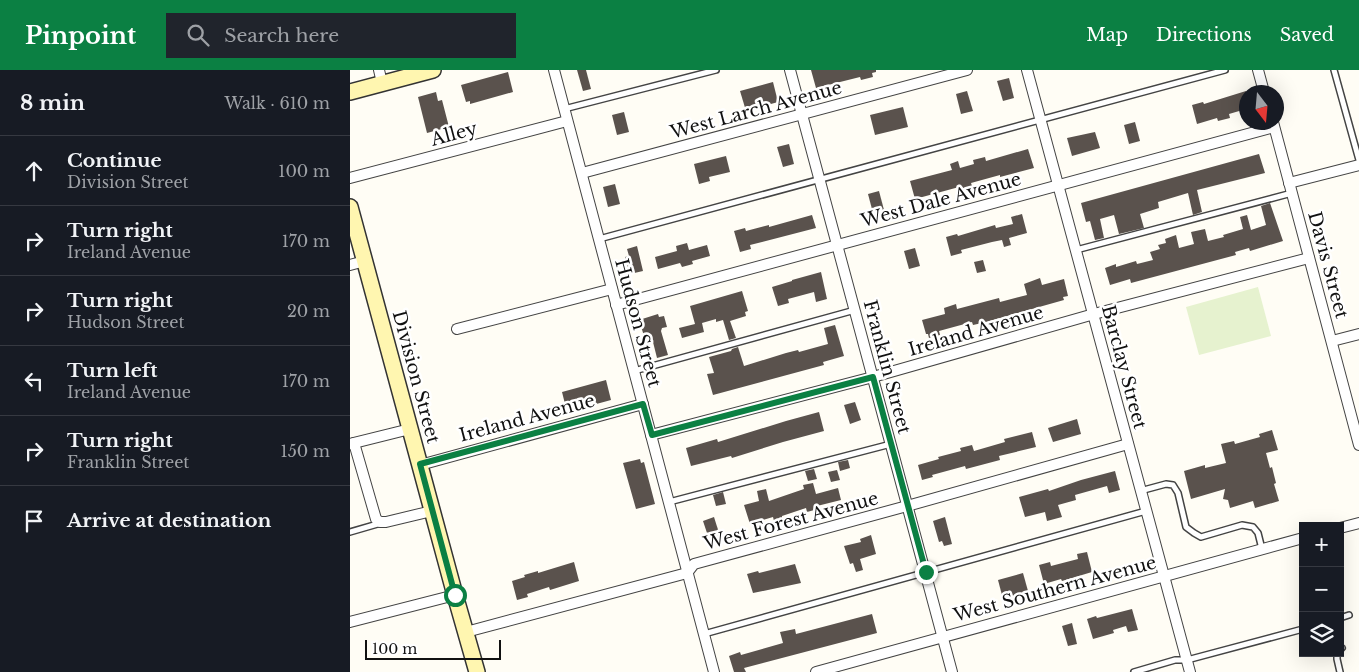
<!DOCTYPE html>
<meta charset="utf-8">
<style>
body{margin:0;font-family:"Libre Baskerville",serif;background:#20242c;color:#f1f3f6}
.controls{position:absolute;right:15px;bottom:15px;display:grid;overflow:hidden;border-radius:0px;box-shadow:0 5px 20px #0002}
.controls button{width:45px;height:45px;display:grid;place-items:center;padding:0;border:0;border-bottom:1px solid #363941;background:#171b24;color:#f1f3f6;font:25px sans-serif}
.compass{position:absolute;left:889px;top:15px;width:45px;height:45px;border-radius:50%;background:#171b24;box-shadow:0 5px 20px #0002;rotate:164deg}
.scale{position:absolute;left:15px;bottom:12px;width:136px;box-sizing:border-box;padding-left:5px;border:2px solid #111;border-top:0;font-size:14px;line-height:18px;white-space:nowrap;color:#111;-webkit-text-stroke:4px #fff;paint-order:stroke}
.stop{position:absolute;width:15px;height:15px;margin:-11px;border:4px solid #0b8043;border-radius:50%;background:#fff}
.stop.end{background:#0b8043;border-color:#fff;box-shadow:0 1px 5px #0008}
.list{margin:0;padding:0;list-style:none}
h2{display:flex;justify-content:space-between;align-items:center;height:65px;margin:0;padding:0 20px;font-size:21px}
h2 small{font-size:16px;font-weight:400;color:#9ea1a6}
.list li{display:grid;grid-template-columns:32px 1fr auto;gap:15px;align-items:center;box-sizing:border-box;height:70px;padding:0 20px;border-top:1px solid #363941}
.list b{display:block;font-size:19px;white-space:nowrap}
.list p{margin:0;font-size:16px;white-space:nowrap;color:#9ea1a6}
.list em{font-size:16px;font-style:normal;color:#9ea1a6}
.icon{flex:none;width:28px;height:28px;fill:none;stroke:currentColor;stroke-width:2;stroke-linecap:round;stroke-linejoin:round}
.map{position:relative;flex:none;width:1009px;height:602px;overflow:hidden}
header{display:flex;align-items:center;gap:30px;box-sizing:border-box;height:70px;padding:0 25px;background:#0b8043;color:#fff}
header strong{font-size:24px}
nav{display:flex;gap:28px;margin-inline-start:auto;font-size:18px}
.search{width:350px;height:45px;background:#20242c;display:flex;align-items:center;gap:12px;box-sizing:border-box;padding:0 18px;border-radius:0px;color:#9ea1a6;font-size:19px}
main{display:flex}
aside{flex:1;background:#171b24}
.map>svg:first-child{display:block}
</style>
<header>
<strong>Pinpoint</strong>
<div class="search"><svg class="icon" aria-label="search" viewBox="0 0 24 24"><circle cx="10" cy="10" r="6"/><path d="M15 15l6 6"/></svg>Search here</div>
<nav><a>Map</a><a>Directions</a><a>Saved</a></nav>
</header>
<main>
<aside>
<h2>8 min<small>Walk · 610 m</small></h2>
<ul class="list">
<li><svg class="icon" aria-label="ahead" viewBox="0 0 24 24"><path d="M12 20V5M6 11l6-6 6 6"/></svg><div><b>Continue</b><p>Division Street</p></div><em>100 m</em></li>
<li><svg class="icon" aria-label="right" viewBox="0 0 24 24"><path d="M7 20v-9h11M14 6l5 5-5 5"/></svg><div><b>Turn right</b><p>Ireland Avenue</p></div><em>170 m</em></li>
<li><svg class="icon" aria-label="right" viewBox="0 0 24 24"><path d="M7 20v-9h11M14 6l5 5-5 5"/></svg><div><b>Turn right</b><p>Hudson Street</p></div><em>20 m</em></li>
<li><svg class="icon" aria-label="left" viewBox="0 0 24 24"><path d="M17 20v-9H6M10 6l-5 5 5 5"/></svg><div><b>Turn left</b><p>Ireland Avenue</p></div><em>170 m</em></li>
<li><svg class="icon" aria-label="right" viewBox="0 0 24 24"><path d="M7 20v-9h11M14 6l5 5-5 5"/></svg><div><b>Turn right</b><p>Franklin Street</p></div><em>150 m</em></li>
<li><svg class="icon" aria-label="arrive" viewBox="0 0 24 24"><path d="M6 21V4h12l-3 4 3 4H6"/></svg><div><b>Arrive at destination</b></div></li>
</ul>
</aside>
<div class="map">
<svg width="1009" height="602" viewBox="0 0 1009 602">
<rect width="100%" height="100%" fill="#fffdf5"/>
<polygon fill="#e6f2cf" points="908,217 921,266 849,285 836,237"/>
<g fill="#5a524d">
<polygon points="227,0 236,0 241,19 233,21"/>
<polygon points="461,0 526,0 526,2 522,3 523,7 511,10 510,7 466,18"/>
<polygon points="158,2 163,22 120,34 120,31 116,32 111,15"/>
<polygon points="659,8 664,28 653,31 647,11"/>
<polygon points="423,12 428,32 396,41 390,21"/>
<polygon points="617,21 623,41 611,44 606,24"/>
<polygon points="896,21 896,39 879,44 880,48 868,51 867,48 847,54 842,35 853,32 854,34"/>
<polygon points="86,22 88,31 92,30 99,57 77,63 68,27"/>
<polygon points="553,37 558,57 525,65 520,45"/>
<polygon points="274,42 279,62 267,65 262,45"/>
<polygon points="785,52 790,71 779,74 774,55"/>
<polygon points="745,62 750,78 722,86 717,68"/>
<polygon points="439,74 444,94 433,97 427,77"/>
<polygon points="678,79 684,98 650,107 650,105 621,113 622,116 609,119 609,117 565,129 560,111 602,100 600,94 608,91 610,98 624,94 623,90 635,87 636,91"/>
<polygon points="909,84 915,103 847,120 852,142 843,145 838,123 808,132 809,138 790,144 794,158 769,164 764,145 750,149 754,168 745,170 740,151 736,152 731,133"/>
<polygon points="376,86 380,102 359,107 360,111 349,114 344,94"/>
<polygon points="265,114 270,134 258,137 253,117"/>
<polygon points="529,121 534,140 523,143 518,124"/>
<polygon points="920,133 933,171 900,181 899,178 885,182 886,185 781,213 780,209 760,215 755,198 766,194 766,197 786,191 787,194 803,190 800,182 810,179 808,175 816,173 815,169 826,165 829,178 844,174 841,162 855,159 858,171 874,167 873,165 893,159 890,147 897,145 901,160 916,155 911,136"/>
<polygon points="672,144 677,163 659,168 661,175 654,177 652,170 642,172 611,180 612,183 601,186 596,167 607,164 608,166 645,155 646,158 663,154 661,147"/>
<polygon points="462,145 466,158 400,175 401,179 390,182 384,161 395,158 396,161 419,155 419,157"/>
<polygon points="337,173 339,180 357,175 360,186 342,191 343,194 332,197 330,193 308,199 305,187 327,181 326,176"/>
<polygon points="287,176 293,201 280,204 275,187 279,186 277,179"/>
<polygon points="565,178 570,196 559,199 554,181"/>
<polygon points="633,190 636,201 627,203 624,192"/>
<polygon points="471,202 477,229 466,232 464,222 438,229 439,233 428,236 422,217 442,211 442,210"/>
<polygon points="690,208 692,215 714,209 718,226 713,227 714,230 632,253 623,255 622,252 589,261 590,265 579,268 578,264 576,264 572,250 595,244 594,238 606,234 607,239 649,228 650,232 677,225 674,214"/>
<polygon points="392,221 398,241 395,242 396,246 380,251 386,268 379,270 373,250 366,252 366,249 352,253 354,262 332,268 329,258 345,254 340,236"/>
<polygon points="308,244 309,247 314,246 317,257 312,258 311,261 318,285 307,288 301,264 294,266 289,250"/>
<polygon points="485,255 494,286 473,292 474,295 363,325 357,304 364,303 359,287 381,281 382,279 388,277 394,296 436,283 448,280 449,282 478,274 474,258"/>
<polygon points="256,310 261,330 217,342 212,322"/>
<polygon points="505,332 511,350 500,354 494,335"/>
<polygon points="469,342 474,361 433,372 382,388 381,386 341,396 336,378 367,369 368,372 436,351"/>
<polygon points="727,349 731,364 703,372 698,358"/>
<polygon points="922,360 928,380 916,383 920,398 922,397 926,413 924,414 929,431 905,438 903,431 880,438 878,430 873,429 875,419 841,429 834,401 855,395 855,398 876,393 871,374 884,371 885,374 910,367 909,364"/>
<polygon points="682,362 686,377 649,386 650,390 616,399 615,396 582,405 583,407 572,410 568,395 589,389 588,387 611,381 610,378 622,375 624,381 655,372 654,369"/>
<polygon points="290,389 291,393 294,392 305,434 286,439 273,393"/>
<polygon points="498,390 500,398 490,401 488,392"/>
<polygon points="464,399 467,409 458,411 455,401"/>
<polygon points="487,400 490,410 481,412 478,402"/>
<polygon points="765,401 770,420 759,423 757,416 725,425 726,430 708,435 712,447 697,451 695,442 675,447 669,427 698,419 699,421 731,410"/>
<polygon points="463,413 466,424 488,418 491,430 467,436 468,439 457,442 456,438 432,446 432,448 424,451 423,447 400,454 394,435 409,431 407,421 416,419 419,431 454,419 453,415"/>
<polygon points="373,422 376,434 366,436 363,425"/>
<polygon points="364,447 370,466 359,469 353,451"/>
<polygon points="595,447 602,474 594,476 592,471 589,472 583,451"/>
<polygon points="521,465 526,484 510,489 513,500 506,502 503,493 500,494 494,476 511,472 510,469"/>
<polygon points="737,482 742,502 712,511 711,509 694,514 689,495 700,492 701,496 728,489 727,484"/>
<polygon points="224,492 229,511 200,520 199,517 177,524 178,527 167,530 162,511 175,507 174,505 188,501 188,503"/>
<polygon points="445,494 451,513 403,523 397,504 408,501 409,503"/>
<polygon points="673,503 678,521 653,529 648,510"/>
<polygon points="782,539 788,560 778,562 776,556 763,560 764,563 743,569 737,549 746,546 747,548"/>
<polygon points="522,544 527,563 394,598 396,602 384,602 379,586 390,582 391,585 433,573 430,562 445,559 446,564"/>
<polygon points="722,553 727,574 718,576 712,556"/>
</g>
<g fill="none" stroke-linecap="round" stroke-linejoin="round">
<g stroke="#444" stroke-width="8">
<g id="lane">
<polyline points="984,0 1009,90"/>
<polyline points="214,39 366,0"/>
<polyline points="249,169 875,0"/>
<polyline points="726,180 942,123"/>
<polyline points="284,301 505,240"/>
<polyline points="790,421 816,414 823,415 828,423 836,457 844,463 851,467 892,455 903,457 908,463 912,479"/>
<polyline points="319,432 541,374"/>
<polyline points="0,462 31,453"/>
<polyline points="990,548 999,545"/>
<polyline points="354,564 796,441"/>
<polyline points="990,580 992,578"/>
<polyline points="987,583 987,589 990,602"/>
<polyline points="784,602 825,590 837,590 953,559"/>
</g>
</g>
<g stroke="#444" stroke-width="12">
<g id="street">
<polyline points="29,0 32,13"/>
<polyline points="204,0 364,602"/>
<polyline points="440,0 602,602"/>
<polyline points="677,0 840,602"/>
<polyline points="908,0 914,22"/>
<polyline points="923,52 1009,375"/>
<polyline points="232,103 617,0"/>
<polyline points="0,108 217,51"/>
<polyline points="939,113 1009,95"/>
<polyline points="0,195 15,191"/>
<polyline points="266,235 924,57"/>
<polyline points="107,259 262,219"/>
<polyline points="982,271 1009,264"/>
<polyline points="301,365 523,307 744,244 959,188"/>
<polyline points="4,373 26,449 30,452 36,452 82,441"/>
<polyline points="0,374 60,359"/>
<polyline points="70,395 293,334"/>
<polyline points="990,458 1009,453"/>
<polyline points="0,552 105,525"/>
<polyline points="116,562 337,503 344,494 557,436 778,374"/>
<polyline points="466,602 953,468"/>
</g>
</g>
<g stroke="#333" stroke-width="18">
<g id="secondary">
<polyline points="0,22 83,0"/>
<polyline points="0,137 105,525 127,602"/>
</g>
</g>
<use href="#lane" stroke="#fff" stroke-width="5"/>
<use href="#street" stroke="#fff" stroke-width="10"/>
<use href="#secondary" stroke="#fff6b0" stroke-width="15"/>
</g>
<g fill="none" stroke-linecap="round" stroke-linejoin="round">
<polyline stroke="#0b8043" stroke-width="6" points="105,525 70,394 293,334 302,365 523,307 576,502"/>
</g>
<g text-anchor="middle" stroke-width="5" stroke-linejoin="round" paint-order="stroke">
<g font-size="18" fill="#111" stroke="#fff">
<text transform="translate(406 40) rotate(-15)" y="6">West Larch Avenue</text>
<text transform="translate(104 64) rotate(-15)" y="6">Alley</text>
<text transform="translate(591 130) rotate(-15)" y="6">West Dale Avenue</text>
<text transform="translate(978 195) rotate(75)" y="6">Davis Street</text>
<text transform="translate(288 253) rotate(75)" y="6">Hudson Street</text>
<text transform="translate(626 261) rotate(-16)" y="6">Ireland Avenue</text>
<text transform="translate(537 297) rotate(75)" y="6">Franklin Street</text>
<text transform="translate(774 297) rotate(75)" y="6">Barclay Street</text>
<text transform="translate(66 307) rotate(75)" y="6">Division Street</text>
<text transform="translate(177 348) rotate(-15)" y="6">Ireland Avenue</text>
<text transform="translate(441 451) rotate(-15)" y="6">West Forest Avenue</text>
<text transform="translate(705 519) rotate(-15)" y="6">West Southern Avenue</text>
</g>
</g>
</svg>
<div class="controls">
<button>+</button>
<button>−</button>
<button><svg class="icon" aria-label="layers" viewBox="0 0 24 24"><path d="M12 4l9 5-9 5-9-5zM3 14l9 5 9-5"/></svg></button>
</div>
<svg class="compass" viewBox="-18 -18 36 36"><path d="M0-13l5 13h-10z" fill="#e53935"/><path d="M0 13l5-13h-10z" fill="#9ea1a6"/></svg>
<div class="scale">100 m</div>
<div class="stop" style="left:105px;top:525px"></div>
<div class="stop end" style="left:576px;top:502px"></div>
</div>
</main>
